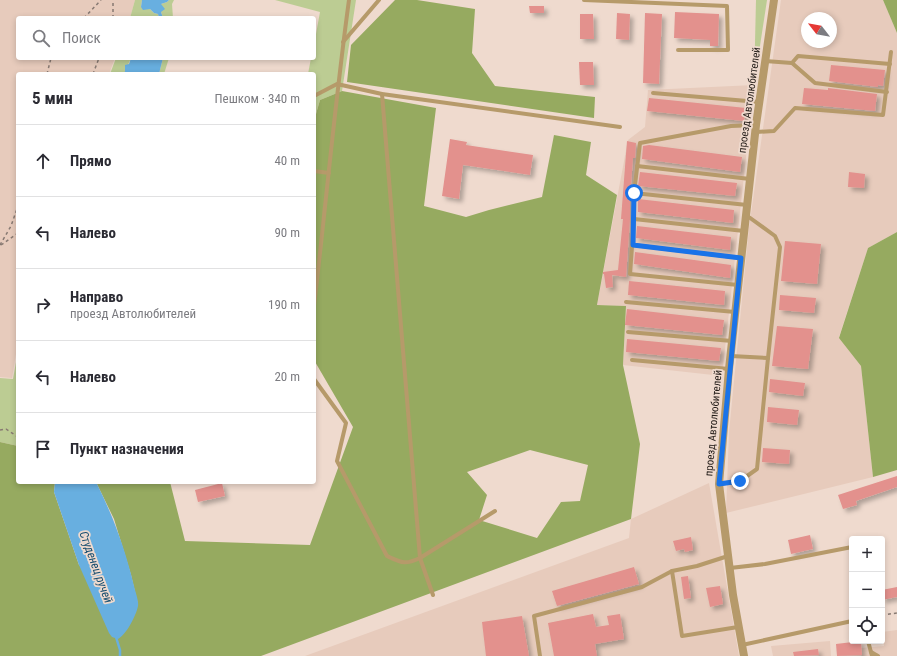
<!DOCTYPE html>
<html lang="ru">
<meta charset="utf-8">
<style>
body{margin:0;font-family:"Roboto Condensed",sans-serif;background:#f7f7f7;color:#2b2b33}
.controls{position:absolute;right:12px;bottom:12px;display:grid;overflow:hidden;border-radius:4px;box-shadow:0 2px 6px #0003}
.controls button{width:36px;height:36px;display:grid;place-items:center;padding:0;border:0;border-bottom:1px solid #e1e1e2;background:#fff;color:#2b2b33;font:20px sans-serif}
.compass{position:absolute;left:801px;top:12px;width:36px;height:36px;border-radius:50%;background:#fff;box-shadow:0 2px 6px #0003;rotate:301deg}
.stop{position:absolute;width:12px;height:12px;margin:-9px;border:3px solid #1a73e8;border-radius:50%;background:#fff}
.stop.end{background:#1a73e8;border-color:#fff;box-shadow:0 1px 4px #0008}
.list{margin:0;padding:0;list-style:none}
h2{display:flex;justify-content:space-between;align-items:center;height:52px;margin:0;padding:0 16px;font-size:17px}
h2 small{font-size:13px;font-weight:400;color:#7c7c81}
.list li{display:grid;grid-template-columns:26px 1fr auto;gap:12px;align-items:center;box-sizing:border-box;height:72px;padding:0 16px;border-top:1px solid #e1e1e2}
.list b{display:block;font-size:15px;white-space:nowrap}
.list p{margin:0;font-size:13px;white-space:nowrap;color:#7c7c81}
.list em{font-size:13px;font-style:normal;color:#7c7c81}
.icon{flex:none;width:22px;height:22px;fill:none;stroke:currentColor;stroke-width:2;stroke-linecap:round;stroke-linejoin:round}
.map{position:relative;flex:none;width:897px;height:656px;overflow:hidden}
.search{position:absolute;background:#fff;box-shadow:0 2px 6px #0003;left:16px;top:16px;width:300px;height:44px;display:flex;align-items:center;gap:10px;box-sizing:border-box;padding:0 14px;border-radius:4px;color:#7c7c81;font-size:15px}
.panel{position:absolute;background:#fff;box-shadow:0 2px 6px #0003;left:16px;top:72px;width:300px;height:412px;border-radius:4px}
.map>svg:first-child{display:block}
</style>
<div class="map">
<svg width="897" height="656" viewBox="0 0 897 656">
<defs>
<filter id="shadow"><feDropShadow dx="3.5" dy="3.5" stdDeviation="2" flood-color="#0004"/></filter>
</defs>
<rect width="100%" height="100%" fill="#efdace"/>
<g fill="#e7cbbc" fill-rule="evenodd">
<polygon points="0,0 135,0 130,18 18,18 18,58 115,58 109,74 18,74 18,342 12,378 0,377"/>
<path d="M781 0H883L897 33V232L868 248 839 337 861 366 873 477 726 513 729 432 749 228ZM807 18H831V42H807Z"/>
<polygon points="754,85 722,376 623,365 626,306 597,305 628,140 645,127 648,90"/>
<polygon points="709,483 739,656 305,656 629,538 631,519"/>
<polygon points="897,630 897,656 849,656 862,655 861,648 884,646 882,632"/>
<polygon points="830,641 831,656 773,656 771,646"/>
</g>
<g fill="#bccc93">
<polygon points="135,0 142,0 141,7 150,9 154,13 158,14 159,18 130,18"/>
<polygon points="169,0 174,0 172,4 173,18 163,18 161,12 161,4 167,2"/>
<polygon points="275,0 356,0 342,91 320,100 314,121 314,74 308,74 311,58 314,58 314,45 320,12"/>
<polygon points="756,0 767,0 754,85"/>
<polygon points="116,58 131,58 124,74 110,74"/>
<polygon points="163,58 169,58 164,74 159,74"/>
<polygon points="18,351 18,446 0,442 0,378 13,379"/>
</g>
<g fill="#96aa60" fill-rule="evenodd">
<polygon points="395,0 417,0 475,9 472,53 495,86 595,97 594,118 347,82 351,45"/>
<polygon points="883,0 897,0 897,33"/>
<path d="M342 91 436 108 424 206 466 217 489 210 542 197 554 135 591 142 586 175 617 195 597 305 626 306 623 365 640 444 631 519 261 656H0V442L18 446V482H55L54 492 79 565 138 605 131 575 114 519 96 482H170L185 541 310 545 353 427 314 360V121L320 100ZM530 450 588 465 580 501 561 502 537 538 479 520 487 495 467 472Z"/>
<polygon points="897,232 897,470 873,477 861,366 839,338 868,248"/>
</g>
<g fill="#68afe0">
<polygon points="142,0 169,0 167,2 161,4 165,9 161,12 163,18 159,18 158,14 154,13 150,9 143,10 141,7"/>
<polygon points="131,58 163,58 159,74 124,74 125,71 125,65 129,64"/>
<path d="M55 482H96C113 516 125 548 134 586 135 591 139 601 138 606 136 616 126 635 118 639L112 637 109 633 79 565 54 492Z"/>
</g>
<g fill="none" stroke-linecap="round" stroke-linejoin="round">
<polyline stroke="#68afe0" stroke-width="2.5" points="116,637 120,650 120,656"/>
</g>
<g fill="#e3918d" filter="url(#shadow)">
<polygon points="529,6 544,6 544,13 530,13"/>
<polygon points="675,12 719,14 718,46 710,46 710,40 674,38"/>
<polygon points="617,13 630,14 629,40 616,39"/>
<polygon points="645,13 662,14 659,84 643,83"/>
<polygon points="580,14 593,14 594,39 580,39"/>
<polygon points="579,62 593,62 594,85 580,85"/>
<polygon points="831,65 885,70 883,86 878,85 878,87 829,81"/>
<polygon points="804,88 828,90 828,88 877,94 875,111 802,104"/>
<polygon points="649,98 746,108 744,121 647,111"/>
<polygon points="450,139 467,142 466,145 533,155 530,175 463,165 459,199 442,196"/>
<polygon points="627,141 636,143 635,158 633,158 630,198 630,219 626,277 612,275 613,287 606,288 604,274 603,274 603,272 618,270 623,219 621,219"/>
<polygon points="649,145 742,157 740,172 642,159 643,146"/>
<polygon points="640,172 737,183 735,196 638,186"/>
<polygon points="849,172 865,174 864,188 848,187"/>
<polygon points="638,199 734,210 733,223 638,212"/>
<polygon points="637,226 731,237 730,250 636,238"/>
<polygon points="785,241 821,244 817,284 781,281"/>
<polygon points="635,252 731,265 730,278 634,264"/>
<polygon points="629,281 725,291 724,305 628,295"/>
<polygon points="780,295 816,298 814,313 779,310"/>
<polygon points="627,309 724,320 722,335 625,325"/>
<polygon points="777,326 813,329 808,369 772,366"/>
<polygon points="627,339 721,348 719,361 626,352"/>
<polygon points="770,379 805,383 803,396 769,392"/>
<polygon points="768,407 799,410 797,425 767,422"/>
<polygon points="763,448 790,450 789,464 762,462"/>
<polygon points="897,476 897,487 856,501 857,505 843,509 838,495"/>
<polygon points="222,483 225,496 198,502 195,490"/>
<polygon points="810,535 813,549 791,554 788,540"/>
<polygon points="691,537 693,550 685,552 684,549 676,551 673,541"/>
<polygon points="634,567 639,584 557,606 552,591"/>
<polygon points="688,576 691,598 684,599 681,577"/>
<polygon points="720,586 723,604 710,607 706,588"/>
<polygon points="897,587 897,597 882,600 882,590"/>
<polygon points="593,614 596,627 609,625 607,616 620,614 624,639 595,644 597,656 554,656 548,623"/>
<polygon points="522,616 529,656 486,656 482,622"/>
<polygon points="861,641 862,655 837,656 836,644"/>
<polygon points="818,649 819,655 794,656 793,652"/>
</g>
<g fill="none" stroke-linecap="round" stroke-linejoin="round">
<g stroke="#877972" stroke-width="1.5" stroke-dasharray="3 3" stroke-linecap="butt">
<polyline points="84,18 101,0"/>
<polyline points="113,18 113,0"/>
<polyline points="47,74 51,58"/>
<polyline points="93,74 99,58"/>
<polyline points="0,245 11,226 18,206"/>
<polyline points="1,245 18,233"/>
<polyline points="0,430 6,429 18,437"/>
<polyline points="882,615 897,613"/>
</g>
<g stroke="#b69a6a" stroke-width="4">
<polyline points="584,0 727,6 728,50 678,50"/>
<polyline points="343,42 379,0"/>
<polyline points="765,61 792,63 815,83 887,92"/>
<polyline points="792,63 798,56 890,64"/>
<polyline points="653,93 759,102"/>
<polyline points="382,94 420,558 433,595"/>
<polyline points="314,96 337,84 382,94 620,127"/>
<polyline points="756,132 774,131 795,108 883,115 891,52"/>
<polyline points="637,166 750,179"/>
<polyline points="314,171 329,173"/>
<polyline points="634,193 747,205"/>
<polyline points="634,219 744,231"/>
<polyline points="633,245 741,258"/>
<polyline points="738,285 630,274 634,219 634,193 640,143 731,126 756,125"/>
<polyline points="626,302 735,312"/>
<path d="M314 306C326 204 335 102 349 0"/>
<polyline points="628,332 732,341"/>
<polyline points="731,356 768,358"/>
<polyline points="632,360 729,369"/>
<path d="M314 379 346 423 337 461 387 556C402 563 405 565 420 558L495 511"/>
<polyline points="719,484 740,481 757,469 768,358 780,247 775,236 746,215"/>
<polyline points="730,568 765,564 852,547"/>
<polyline points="672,571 697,566 728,556"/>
<polyline points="868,641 872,656"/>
<polyline points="742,645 852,621"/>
<polyline points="871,652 878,656"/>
<polyline points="540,656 534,616 642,587 672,571 682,636 738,627"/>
</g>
<polyline stroke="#b69a6a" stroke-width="8" points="744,656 733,595 719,484 729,369 756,125 774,0"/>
</g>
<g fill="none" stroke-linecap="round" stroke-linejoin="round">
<polyline stroke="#1a73e8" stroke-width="5" points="634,193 633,245 741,258 719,484 740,481"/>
</g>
<g text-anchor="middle" stroke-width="3.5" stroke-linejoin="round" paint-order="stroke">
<g font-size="11" fill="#261f1b" stroke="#efdace">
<text transform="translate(749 100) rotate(-82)" y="4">проезд Автолюбителей</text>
<text transform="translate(713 423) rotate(-85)" y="4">проезд Автолюбителей</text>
</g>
<g font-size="12" font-style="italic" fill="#184e6f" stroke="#efdace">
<text transform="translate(96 567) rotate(70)" y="4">Студенец ручей</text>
</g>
</g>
</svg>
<div class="controls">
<button>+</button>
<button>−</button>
<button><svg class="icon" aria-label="locate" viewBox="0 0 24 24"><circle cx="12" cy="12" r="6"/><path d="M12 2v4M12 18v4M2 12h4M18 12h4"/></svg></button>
</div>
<svg class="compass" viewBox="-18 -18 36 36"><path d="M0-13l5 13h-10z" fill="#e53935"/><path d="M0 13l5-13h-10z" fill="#7c7c81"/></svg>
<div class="stop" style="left:634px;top:193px"></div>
<div class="stop end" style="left:740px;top:481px"></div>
<div class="search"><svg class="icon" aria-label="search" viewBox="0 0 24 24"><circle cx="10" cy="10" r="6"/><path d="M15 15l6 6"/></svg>Поиск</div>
<section class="panel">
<h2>5 мин<small>Пешком · 340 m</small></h2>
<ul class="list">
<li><svg class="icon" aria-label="ahead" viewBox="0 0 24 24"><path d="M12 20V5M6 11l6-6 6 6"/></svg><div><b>Прямо</b></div><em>40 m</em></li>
<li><svg class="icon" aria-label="left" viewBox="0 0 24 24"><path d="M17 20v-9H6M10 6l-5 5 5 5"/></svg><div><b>Налево</b></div><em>90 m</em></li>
<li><svg class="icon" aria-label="right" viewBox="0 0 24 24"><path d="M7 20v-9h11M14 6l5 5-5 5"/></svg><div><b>Направо</b><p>проезд Автолюбителей</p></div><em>190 m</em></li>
<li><svg class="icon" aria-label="left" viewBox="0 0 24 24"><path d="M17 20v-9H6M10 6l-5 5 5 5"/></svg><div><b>Налево</b></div><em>20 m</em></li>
<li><svg class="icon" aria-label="arrive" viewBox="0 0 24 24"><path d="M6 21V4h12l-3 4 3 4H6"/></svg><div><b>Пункт назначения</b></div></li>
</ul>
</section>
</div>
